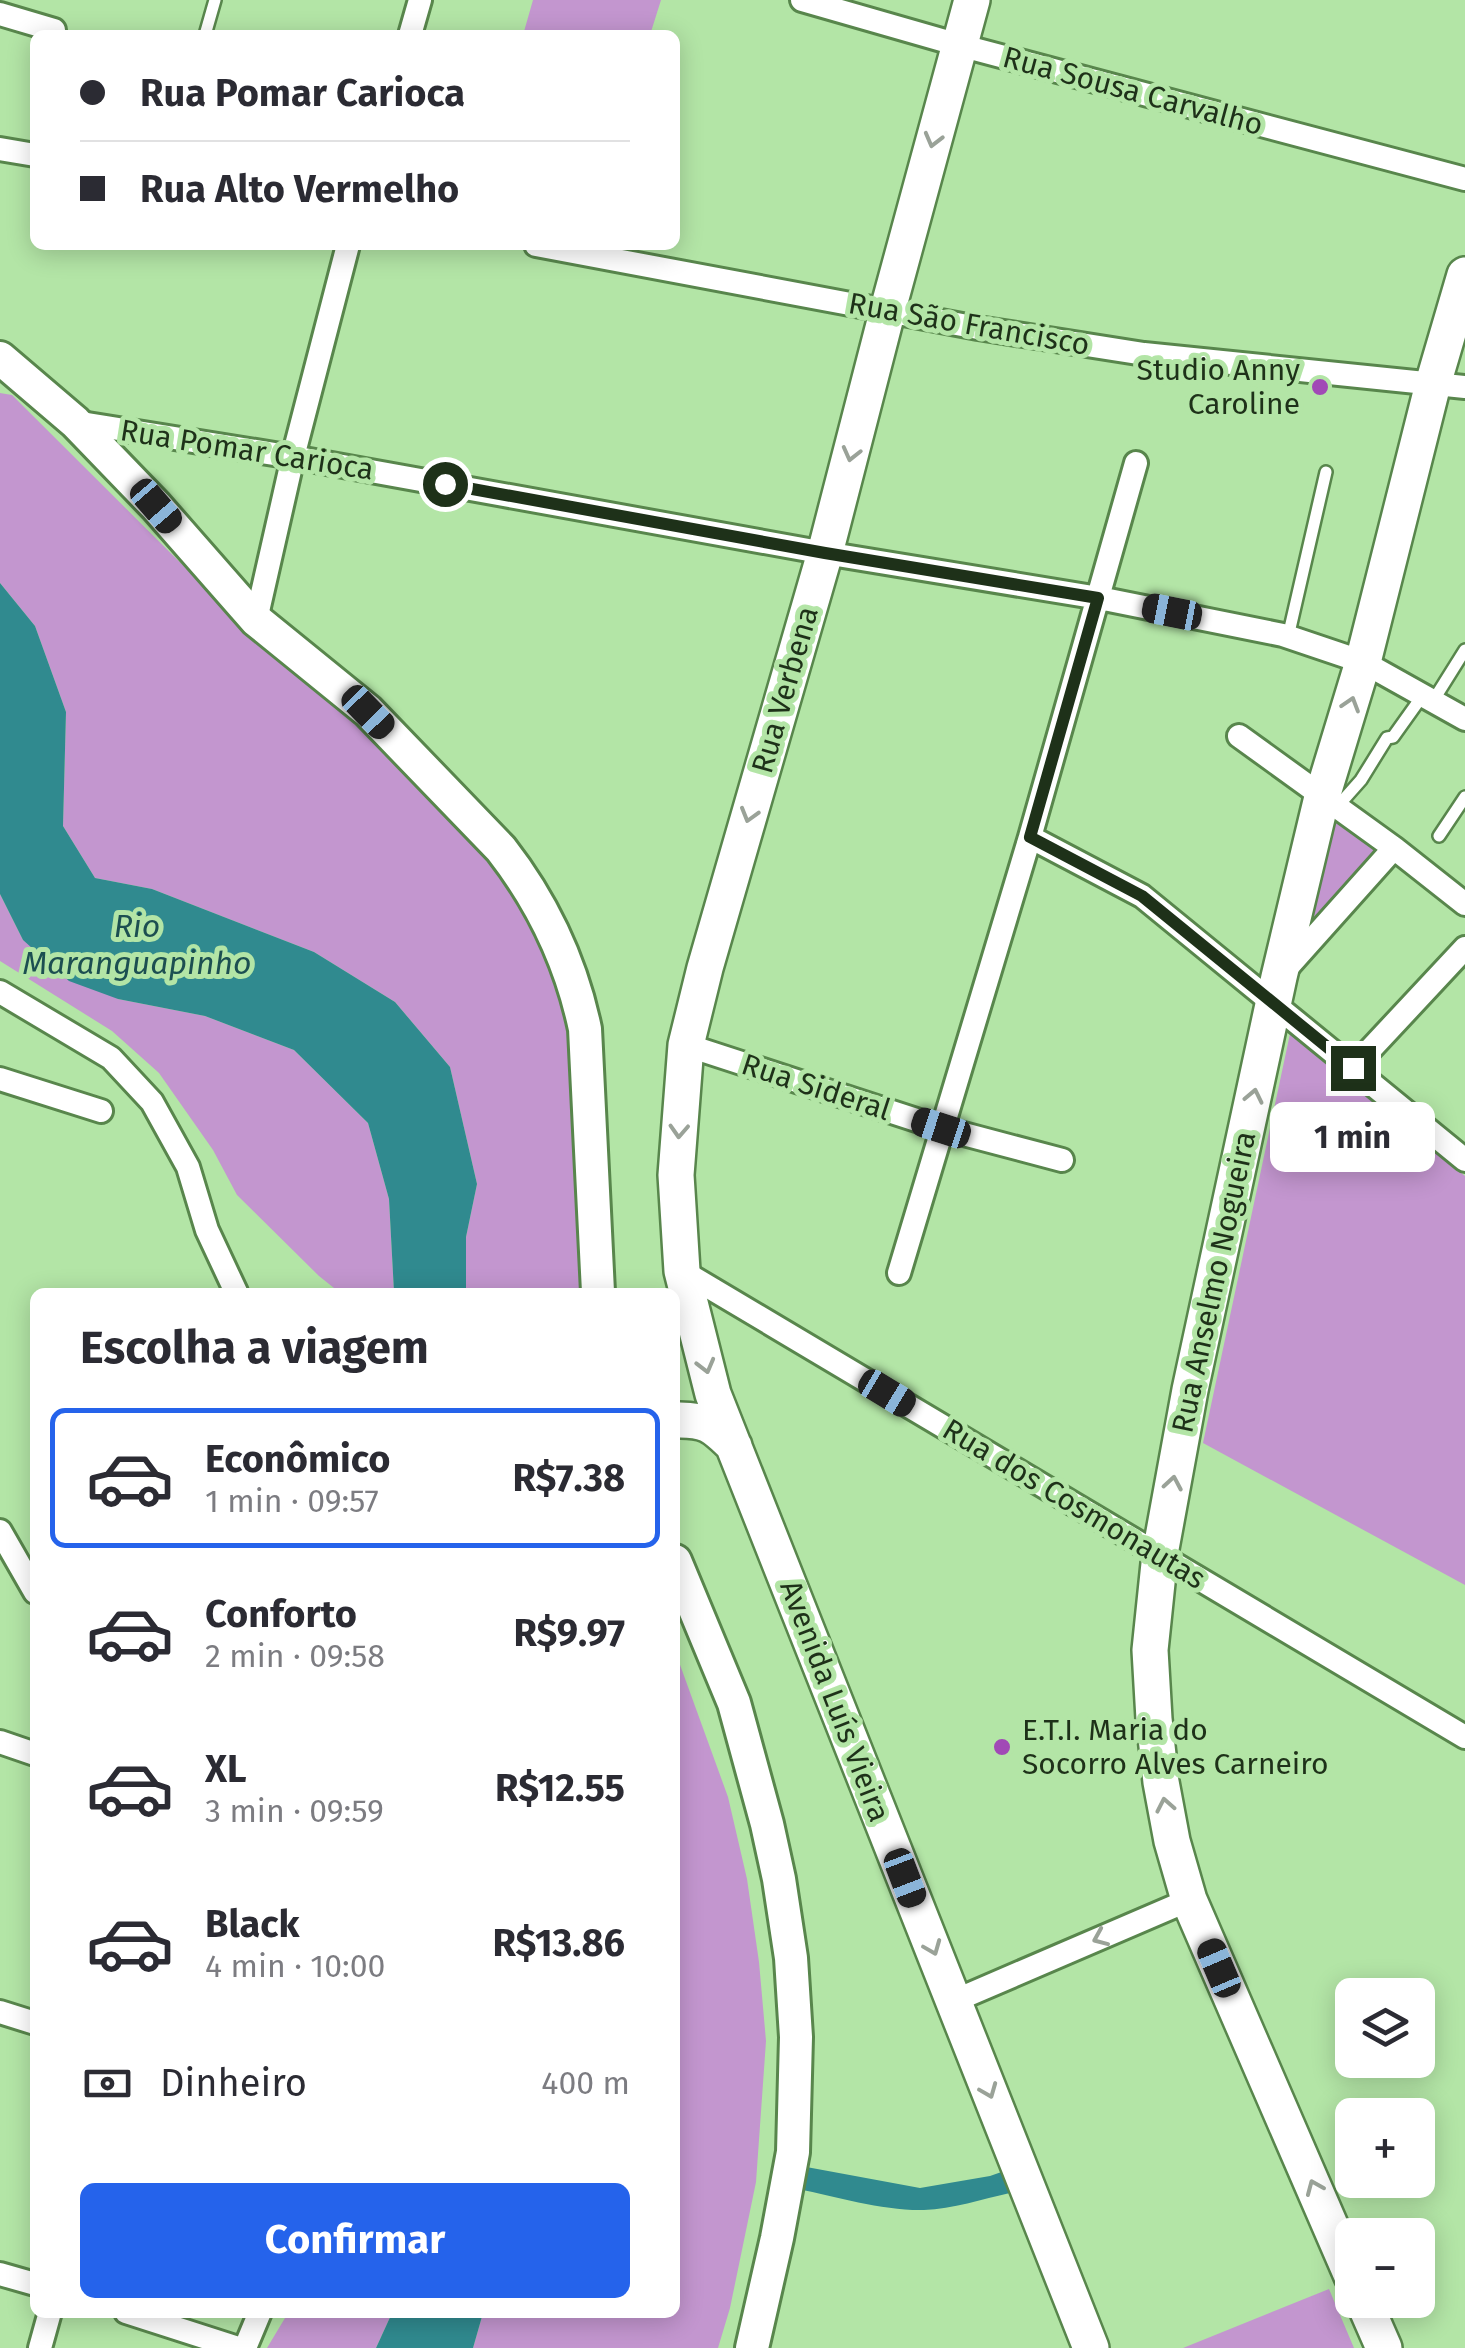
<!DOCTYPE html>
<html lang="pt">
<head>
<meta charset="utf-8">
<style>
	:root { --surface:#fff; --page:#f2f2f3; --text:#2b2b33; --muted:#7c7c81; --line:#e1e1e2; --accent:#2563eb }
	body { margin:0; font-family:"Fira Sans",sans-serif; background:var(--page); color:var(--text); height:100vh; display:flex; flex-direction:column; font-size:38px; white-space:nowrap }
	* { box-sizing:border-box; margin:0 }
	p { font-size:32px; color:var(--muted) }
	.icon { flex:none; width:55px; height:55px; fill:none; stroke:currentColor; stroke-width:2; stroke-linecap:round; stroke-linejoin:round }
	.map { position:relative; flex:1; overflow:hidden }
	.details { position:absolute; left:30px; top:1288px; width:650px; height:1030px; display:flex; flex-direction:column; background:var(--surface); border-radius:15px; box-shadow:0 5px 25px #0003 }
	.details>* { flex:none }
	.banner { position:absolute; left:30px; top:30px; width:650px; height:220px; border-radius:15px; box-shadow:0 5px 25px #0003; display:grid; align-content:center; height:220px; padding:0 50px; background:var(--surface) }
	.fabs { position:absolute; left:1335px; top:1978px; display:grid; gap:20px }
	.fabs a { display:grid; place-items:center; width:100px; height:100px; border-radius:15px; background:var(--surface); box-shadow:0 5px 25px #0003; font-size:50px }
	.end { position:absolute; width:45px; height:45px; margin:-22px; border:12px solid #1e3119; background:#fff; box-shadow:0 0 0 5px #fff }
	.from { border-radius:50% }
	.bubble { position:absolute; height:70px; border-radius:15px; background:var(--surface); box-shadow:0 5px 25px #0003; font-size:32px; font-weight:700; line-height:70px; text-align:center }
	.car { position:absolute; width:30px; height:60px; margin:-30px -15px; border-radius:12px; box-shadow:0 0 8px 2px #0007; background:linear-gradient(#222 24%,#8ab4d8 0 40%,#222 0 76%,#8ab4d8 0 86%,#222 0) }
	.banner b { display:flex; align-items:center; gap:35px; height:95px; font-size:38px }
	.banner b+b { border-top:2px solid var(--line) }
	.banner i { width:25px; height:25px; background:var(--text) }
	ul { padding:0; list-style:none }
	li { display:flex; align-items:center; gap:30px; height:140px; margin:0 20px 15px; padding:0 30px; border:5px solid transparent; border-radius:15px }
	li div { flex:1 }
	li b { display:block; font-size:38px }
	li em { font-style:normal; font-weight:700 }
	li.selected { border-color:var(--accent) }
	li>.icon { width:90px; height:90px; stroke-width:1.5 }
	h2 { padding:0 50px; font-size:45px; line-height:120px }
	.pay { display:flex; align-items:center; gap:25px; height:110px; padding:0 50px; font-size:38px }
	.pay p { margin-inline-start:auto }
	.cta { display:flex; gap:20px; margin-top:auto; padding:20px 50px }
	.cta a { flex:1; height:115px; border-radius:15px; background:var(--accent); color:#fff; font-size:40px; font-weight:700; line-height:115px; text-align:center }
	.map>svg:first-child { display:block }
	.green { fill:#c396cf }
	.water { fill:#308a8f }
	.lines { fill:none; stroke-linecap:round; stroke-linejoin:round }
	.lane-casing { stroke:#58864c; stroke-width:16 }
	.street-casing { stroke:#58864c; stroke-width:28 }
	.secondary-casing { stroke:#58864c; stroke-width:38 }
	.primary-casing { stroke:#58864c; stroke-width:40 }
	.lane { stroke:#fff; stroke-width:11 }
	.street { stroke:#fff; stroke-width:22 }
	.secondary { stroke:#fff; stroke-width:32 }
	.primary { stroke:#fff; stroke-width:35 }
	.oneway { stroke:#9aa298 }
	.route { stroke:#1e3119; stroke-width:12 }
	.poi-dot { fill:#a149b6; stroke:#b3e5a6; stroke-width:4 }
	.labels { text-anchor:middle; stroke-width:10; stroke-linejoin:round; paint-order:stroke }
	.street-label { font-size:30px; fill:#1e3119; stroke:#b3e5a6 }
	.poi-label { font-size:30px; fill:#1e3119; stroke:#b3e5a6; text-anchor:end }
	.water-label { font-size:32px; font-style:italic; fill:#1c4f51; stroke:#b3e5a6 }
</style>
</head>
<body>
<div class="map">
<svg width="1465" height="2348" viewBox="0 0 1465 2348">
	<rect width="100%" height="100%" fill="#b3e5a6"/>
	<path class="green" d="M533 0H661L650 35H523Z
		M0 393 12 395 254 636 368 726 493 855 532 917 576 1032 588 1262 581 1292H466V1237L477 1184 450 1067 395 1002 314 952 152 889 95 878 63 826 66 712 35 626 0 583Z
		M1332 813 1386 852 1302 941Z
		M0 894 23 940 118 999 205 1016 294 1050 368 1123 389 1199 394 1292H339L319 1276 237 1195 213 1150 159 1073 112 1031 0 961Z
		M1291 1029 1465 1176V1585L1203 1443Z
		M675 1651 728 1797 747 1879 759 1962 766 2041 756 2182 730 2308 718 2348H473L483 2313 675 2312Z
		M1329 2289 1354 2348H1183Z
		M288 2313V2312L392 2313 376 2348H267Z"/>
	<path class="water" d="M0 583 35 626 66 712 63 826 95 878 152 889 314 952 395 1002 450 1067 477 1184 466 1237V1292H394L389 1199 368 1123 294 1050 205 1016 118 999 69 981 23 940 0 894Z
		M801 2166 920 2188 990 2176 1010 2169 1017 2189 1010 2193C982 2199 953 2209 924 2210 884 2211 837 2197 798 2189Z
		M392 2313V2312L483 2313 473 2348H376Z"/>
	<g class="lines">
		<defs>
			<path id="lane" d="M205 35 215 0
				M1288 637 1326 472
				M1433 701 1465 650
				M1337 807 1361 780 1387 738 1393 737 1423 695
				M1439 836 1465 797"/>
			<path id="street" d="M802 0 959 45 1465 179
				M0 14 54 30
				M410 35 420 0
				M0 149 35 155
				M536 245 978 328 1144 354 1465 387
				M75 422 293 457 825 553 1099 598 1283 635 1363 662 1465 719
				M256 620 293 457 348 245
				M1239 736 1394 848 1465 904
				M1030 837 1142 896 1465 1160
				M1285 970 1394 848
				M0 992 111 1058 152 1102 188 1167 207 1230 236 1292
				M686 1045 941 1128 1062 1160
				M1353 1068 1465 948
				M0 1079 101 1111
				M682 1271 1465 1737
				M899 1273 1030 837 1136 463
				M0 1531 35 1592
				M0 1742 35 1754
				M954 2001 1189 1900
				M0 2012 35 2023
				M0 2274 35 2284
				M126 2312 238 2348
				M40 2348 50 2312
				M245 2348 260 2312"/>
			<path id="secondary" d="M0 358 75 422 156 506 256 620 368 711 501 849C543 903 571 962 585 1029L598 1292
				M675 1561 734 1703 767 1824 779 1879 791 1958 796 2037 793 2152 777 2238 752 2348"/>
			<path id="primary" d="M972 0 888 309 825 553 705 968 686 1045 676 1175 682 1271 713 1394 1091 2348
				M675 1420C706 1419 713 1425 734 1446
				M1352 2276 1189 1900 1172 1841 1161 1782 1154 1719 1150 1650 1160 1554 1190 1390 1279 977 1322 797 1363 662 1433 384 1465 275
				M1363 2300 1384 2348"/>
		</defs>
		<use href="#lane" class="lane-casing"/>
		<use href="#street" class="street-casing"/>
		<use href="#secondary" class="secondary-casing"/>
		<use href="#primary" class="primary-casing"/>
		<use href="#lane" class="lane"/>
		<use href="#street" class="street"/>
		<use href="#secondary" class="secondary"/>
		<use href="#primary" class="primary"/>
	</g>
	<defs><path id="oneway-chevron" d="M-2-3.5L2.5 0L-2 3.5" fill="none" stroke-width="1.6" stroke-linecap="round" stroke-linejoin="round" transform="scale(2.5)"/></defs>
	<g class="oneway">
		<use href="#oneway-chevron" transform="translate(933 140) rotate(105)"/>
		<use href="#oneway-chevron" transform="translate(851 454) rotate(104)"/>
		<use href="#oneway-chevron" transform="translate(1351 704) rotate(-73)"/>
		<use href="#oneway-chevron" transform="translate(749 815) rotate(106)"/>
		<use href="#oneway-chevron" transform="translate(1254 1096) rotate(-78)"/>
		<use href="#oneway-chevron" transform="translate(679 1131) rotate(93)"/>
		<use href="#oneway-chevron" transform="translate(706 1366) rotate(75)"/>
		<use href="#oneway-chevron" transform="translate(1173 1483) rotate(-80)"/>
		<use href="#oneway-chevron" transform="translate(1165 1805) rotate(-101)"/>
		<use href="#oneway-chevron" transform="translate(1100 1938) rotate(157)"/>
		<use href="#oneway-chevron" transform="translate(933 1948) rotate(68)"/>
		<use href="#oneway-chevron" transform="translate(989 2091) rotate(68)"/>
		<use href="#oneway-chevron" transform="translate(1314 2187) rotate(-113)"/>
	</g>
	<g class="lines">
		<path class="route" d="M445 484 825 553 1098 598 1030 837 1142 896 1353 1068"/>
	</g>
	<g class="poi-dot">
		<circle cx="1320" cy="387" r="10"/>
		<circle cx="1002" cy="1747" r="10"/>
	</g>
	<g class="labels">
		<g class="street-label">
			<text transform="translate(1133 91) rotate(15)" y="10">Rua Sousa Carvalho</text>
			<text transform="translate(969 324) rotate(10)" y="10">Rua São Francisco</text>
			<text transform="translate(247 450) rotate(9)" y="10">Rua Pomar Carioca</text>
			<text transform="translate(785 690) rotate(-74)" y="10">Rua Verbena</text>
			<text transform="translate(816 1087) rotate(18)" y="10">Rua Sideral</text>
			<text transform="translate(1214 1282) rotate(-78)" y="10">Rua Anselmo Nogueira</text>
			<text transform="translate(1074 1504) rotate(31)" y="10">Rua dos Cosmonautas</text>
			<text transform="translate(835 1701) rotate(69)" y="10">Avenida Luís Vieira</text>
		</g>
		<g class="poi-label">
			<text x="1300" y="380">Studio Anny<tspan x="1300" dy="34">Caroline</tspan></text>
			<text x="1022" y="1740" text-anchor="start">E.T.I. Maria do<tspan x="1022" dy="34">Socorro Alves Carneiro</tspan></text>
		</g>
		<g class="water-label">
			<text x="137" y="937">Rio<tspan x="137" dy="37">Maranguapinho</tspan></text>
		</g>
	</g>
</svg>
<div class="fabs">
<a><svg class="icon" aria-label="layers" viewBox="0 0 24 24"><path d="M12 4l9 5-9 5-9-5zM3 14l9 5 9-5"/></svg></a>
<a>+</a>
<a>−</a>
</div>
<i class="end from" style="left:445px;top:484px"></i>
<i class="end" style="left:1353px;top:1068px"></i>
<div class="bubble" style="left:1270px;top:1102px;width:165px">1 min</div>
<i class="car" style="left:156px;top:506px;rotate:139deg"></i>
<i class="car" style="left:1172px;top:612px;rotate:281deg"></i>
<i class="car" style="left:368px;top:712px;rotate:136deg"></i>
<i class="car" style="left:941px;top:1128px;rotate:288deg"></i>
<i class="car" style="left:887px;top:1393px;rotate:121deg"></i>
<i class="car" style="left:905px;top:1878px;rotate:159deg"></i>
<i class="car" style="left:1219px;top:1968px;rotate:337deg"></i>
<div class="banner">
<b><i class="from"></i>Rua Pomar Carioca</b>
<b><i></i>Rua Alto Vermelho</b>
</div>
<section class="details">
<h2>Escolha a viagem</h2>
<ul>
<li class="selected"><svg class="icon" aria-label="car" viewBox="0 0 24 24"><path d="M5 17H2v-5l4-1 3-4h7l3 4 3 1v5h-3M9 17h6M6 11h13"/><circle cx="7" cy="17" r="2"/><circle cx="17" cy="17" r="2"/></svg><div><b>Econômico</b><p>1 min · 09:57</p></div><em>R$7.38</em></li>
<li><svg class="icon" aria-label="car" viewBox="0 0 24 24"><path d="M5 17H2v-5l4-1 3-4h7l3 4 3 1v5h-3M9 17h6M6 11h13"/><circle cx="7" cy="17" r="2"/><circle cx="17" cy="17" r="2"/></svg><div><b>Conforto</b><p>2 min · 09:58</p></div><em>R$9.97</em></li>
<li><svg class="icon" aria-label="car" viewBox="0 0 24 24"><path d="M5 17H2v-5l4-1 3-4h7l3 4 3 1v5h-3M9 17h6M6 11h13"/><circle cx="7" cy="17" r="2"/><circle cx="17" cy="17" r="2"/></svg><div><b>XL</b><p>3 min · 09:59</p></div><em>R$12.55</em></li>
<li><svg class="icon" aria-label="car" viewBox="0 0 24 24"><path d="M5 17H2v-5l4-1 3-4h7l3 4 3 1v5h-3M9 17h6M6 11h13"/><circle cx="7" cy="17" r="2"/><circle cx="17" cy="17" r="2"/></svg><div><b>Black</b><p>4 min · 10:00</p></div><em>R$13.86</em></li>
</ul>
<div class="pay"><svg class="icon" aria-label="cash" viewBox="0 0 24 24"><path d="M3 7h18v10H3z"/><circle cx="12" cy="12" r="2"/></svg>Dinheiro<p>400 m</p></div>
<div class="cta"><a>Confirmar</a></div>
</section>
</div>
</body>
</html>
